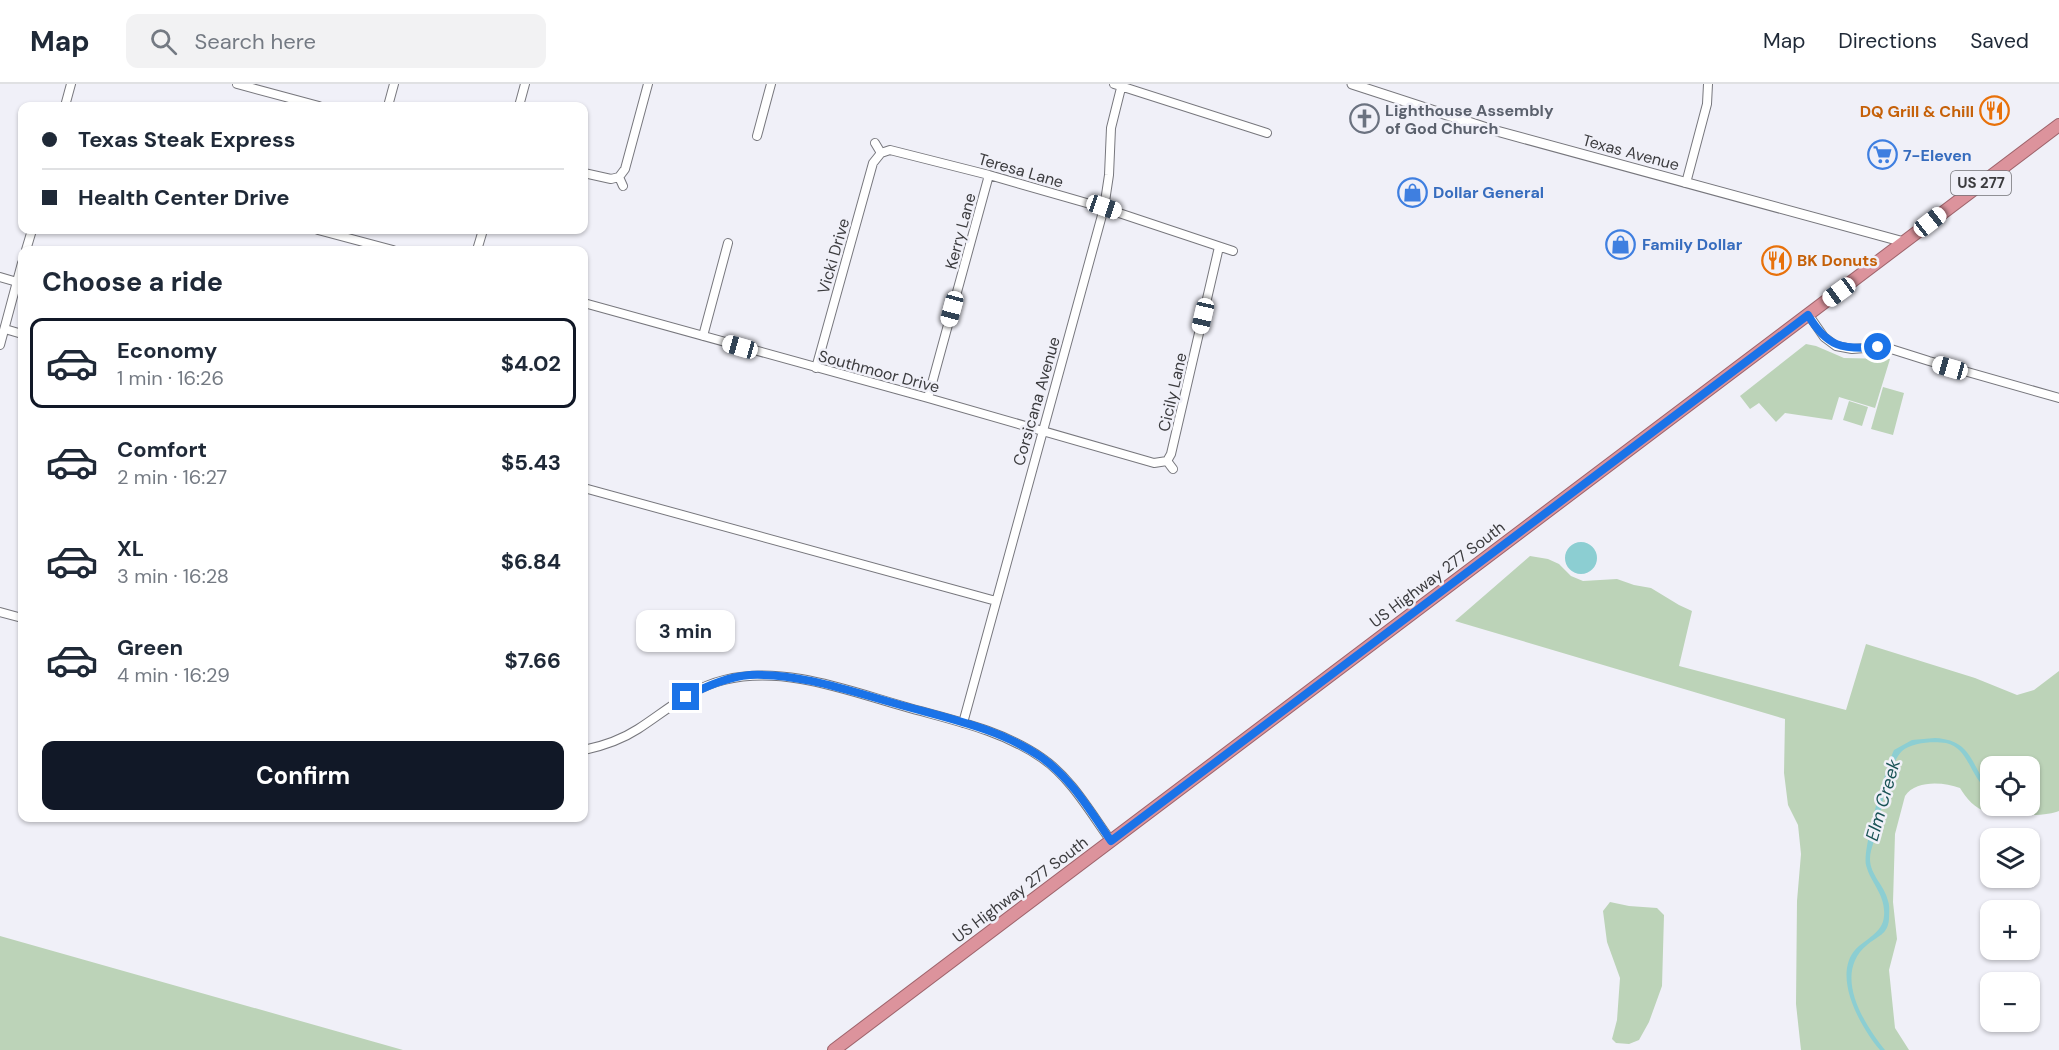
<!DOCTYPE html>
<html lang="en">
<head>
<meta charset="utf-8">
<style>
	:root { --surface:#fff; --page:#f2f2f3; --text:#1f2937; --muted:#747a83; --line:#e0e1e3; --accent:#111827 }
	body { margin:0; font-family:"DM Sans",sans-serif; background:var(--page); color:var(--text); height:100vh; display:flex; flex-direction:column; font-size:22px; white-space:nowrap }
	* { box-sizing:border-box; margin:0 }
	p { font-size:20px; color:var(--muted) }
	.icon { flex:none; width:33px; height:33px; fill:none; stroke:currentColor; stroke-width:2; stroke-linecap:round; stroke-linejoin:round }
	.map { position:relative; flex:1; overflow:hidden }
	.sheet { position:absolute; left:18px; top:162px; width:570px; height:576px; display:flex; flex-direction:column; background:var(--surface); border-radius:12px; box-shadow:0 2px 4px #0004 }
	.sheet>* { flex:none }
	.top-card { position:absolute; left:18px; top:18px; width:570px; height:132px; border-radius:12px; box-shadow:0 2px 4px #0004; display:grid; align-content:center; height:132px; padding:0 24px; background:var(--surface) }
	.fabs { position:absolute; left:1980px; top:672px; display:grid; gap:12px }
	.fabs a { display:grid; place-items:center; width:60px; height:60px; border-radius:12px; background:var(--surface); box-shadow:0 2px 4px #0004; font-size:30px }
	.end { position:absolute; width:27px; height:27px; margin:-14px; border:8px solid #1a73e8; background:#fff; box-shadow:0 0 0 3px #fff }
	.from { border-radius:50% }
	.bubble { position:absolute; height:42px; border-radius:12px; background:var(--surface); box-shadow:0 2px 4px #0004; font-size:20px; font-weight:700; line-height:42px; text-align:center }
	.car { position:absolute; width:18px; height:36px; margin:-18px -9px; border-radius:8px; box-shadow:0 0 4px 2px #0007; background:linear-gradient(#fff 24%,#345 0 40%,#fff 0 76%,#345 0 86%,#fff 0) }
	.top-card b { display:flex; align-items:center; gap:21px; height:57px; font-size:22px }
	.top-card b+b { border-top:2px solid var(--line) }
	.top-card i { width:15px; height:15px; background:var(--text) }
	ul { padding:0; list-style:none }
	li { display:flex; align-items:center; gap:18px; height:90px; margin:0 12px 9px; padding:0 12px; border:3px solid transparent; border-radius:12px }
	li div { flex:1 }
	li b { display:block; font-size:22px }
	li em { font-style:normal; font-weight:700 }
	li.active { border-color:var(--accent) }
	li>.icon { width:54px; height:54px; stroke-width:1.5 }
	h2 { padding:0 24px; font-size:27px; line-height:72px }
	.cta { display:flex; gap:12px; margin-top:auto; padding:12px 24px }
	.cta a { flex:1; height:69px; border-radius:12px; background:var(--accent); color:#fff; font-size:24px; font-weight:700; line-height:69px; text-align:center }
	header { display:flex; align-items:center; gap:36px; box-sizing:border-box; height:84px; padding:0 30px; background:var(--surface); border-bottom:2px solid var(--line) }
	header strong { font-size:28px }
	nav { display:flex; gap:33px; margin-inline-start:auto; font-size:21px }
	.search { width:420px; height:54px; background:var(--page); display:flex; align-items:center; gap:15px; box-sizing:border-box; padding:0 21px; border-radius:12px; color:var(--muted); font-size:22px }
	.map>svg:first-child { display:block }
	.green { fill:#bcd3b8; fill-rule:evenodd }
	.water { fill:#8cced2 }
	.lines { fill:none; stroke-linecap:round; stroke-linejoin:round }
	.minor-casing { stroke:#77777d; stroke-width:10 }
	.tertiary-casing { stroke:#77777d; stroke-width:11 }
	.trunk-casing { stroke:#9e636b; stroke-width:14 }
	.minor { stroke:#fff; stroke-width:8 }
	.tertiary { stroke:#fff; stroke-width:9 }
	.trunk { stroke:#dc939c; stroke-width:12 }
	.route { stroke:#1a73e8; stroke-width:8 }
	.labels { text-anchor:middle; stroke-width:5; stroke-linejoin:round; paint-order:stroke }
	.shield { fill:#f0f0f8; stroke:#717176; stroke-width:1.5 }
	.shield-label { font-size:15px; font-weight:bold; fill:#3b3b3e }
	.worship-label { font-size:16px; font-weight:bold; fill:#5b616d; stroke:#f0f0f8; text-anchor:start }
	.food-label { font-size:16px; font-weight:bold; fill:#c56008; stroke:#f0f0f8; text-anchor:end }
	.street-label { font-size:16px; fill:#3b3b3e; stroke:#f0f0f8 }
	.shop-label { font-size:16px; font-weight:bold; fill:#366cbe; stroke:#f0f0f8; text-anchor:start }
	.water-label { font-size:18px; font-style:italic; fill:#1a5356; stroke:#f0f0f8 }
</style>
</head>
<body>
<header>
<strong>Map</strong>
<div class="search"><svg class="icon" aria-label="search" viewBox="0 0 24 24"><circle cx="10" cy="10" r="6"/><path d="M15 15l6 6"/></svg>Search here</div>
<nav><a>Map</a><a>Directions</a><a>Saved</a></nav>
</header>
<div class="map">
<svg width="2059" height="966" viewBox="0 0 2059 966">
	<rect width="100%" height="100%" fill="#f0f0f8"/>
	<path class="green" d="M1806 260 1816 262 1844 274 1890 275 1875 324 1839 313 1832 336 1785 329 1776 338 1759 319 1750 325 1740 312Z
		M1883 303 1904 309 1893 351 1871 345Z
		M1849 317 1868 323 1862 342 1843 336Z
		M1530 472 1548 475 1559 480 1571 492 1583 497 1617 495 1634 501 1651 504 1679 521 1692 527 1679 582 1846 626 1866 560 1975 594 2017 611 2034 606 2059 587V727C2047 733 2001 732 1988 728 1975 725 1966 714 1960 704 1943 698 1916 696 1905 712L1895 750 1893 818 1897 855 1889 886 1895 944 1909 966H1801L1796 920 1797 817 1801 770 1798 741 1788 721 1784 689 1785 635 1455 537ZM1990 682H2030V722H1990Z
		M1610 818 1629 822 1657 824 1664 831 1662 902 1649 938 1639 956 1629 960 1616 959 1612 955 1617 936 1620 894 1607 858 1603 827Z
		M0 852 403 966H0Z"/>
	<path class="water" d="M1565 474a16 16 0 1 1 32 0a16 16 0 1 1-32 0Z
		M1935 654C1969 656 1970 675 1986 701L1990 704V707C1970 696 1970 664 1946 659 1934 657 1912 658 1902 667 1889 680 1881 722 1879 740 1877 752 1870 764 1870 775 1870 791 1885 802 1888 817 1890 822 1889 829 1889 835 1888 851 1877 852 1867 861 1832 890 1864 940 1885 966H1880C1861 944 1832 893 1855 866 1865 855 1883 849 1884 832 1886 811 1871 800 1866 781 1862 766 1886 683 1894 666L1912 656Z"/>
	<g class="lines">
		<defs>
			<path id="minor" d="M237 0 319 22
				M1114 0 1267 49
				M65 22 71 0
				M388 22 394 0
				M519 22 525 0
				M757 52 771 0
				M875 59 881 69 890 66 989 91 1104 124 1233 167
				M584 89 611 95 619 93 623 102
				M619 93 625 85 648 0
				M1686 99 1707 20 1708 0
				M318 146 393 166
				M26 166 32 146
				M477 166 483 146
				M0 193 17 198
				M584 219 928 314 1154 379 1167 377
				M1808 230 1824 253 1836 262 1852 265 1878 263 1891 265 1929 277 2059 314
				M5 245 22 250
				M703 252 728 159
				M0 261 22 179
				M816 284 873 79 881 69
				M928 314 989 91
				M1173 385 1167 377 1171 370 1219 163
				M584 404 996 517
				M0 528 22 534
				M963 639 1104 124 1109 91 1111 44 1122 0
				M584 666C603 662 621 656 638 645 666 627 691 604 724 596 784 581 849 607 906 623 952 636 1002 646 1042 674 1071 694 1090 728 1111 757"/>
			<path id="tertiary" d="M1352 0 1493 46 1904 158"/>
			<path id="trunk" d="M834 966 2059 41"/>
		</defs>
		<use href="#minor" class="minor-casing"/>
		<use href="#tertiary" class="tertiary-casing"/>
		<use href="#trunk" class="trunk-casing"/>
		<use href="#minor" class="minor"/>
		<use href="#tertiary" class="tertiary"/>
		<use href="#trunk" class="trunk"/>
	</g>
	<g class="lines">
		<path class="route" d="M686 613C706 602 727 593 750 591 799 589 850 607 897 620 946 634 999 644 1041 673 1071 694 1091 728 1111 757L1808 231C1827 263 1842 266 1878 263"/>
	</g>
	<defs>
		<symbol id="restaurant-ring" viewBox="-11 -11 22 22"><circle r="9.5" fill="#f0f0f8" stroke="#e8710a" stroke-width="1.5"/><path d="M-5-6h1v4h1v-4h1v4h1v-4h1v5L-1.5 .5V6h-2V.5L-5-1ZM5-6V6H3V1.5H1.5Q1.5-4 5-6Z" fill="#e8710a"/></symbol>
		<symbol id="church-ring" viewBox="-11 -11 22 22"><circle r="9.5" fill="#f0f0f8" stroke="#6b7280" stroke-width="1.5"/><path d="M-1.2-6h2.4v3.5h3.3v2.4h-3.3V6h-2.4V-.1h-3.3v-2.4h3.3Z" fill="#6b7280"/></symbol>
		<symbol id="supermarket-ring" viewBox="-11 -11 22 22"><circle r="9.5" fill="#f0f0f8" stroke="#3f7fe0" stroke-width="1.5"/><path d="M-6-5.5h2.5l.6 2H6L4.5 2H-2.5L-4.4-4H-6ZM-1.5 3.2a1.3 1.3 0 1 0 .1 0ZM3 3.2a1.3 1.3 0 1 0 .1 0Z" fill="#3f7fe0"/></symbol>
		<symbol id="shop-ring" viewBox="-11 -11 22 22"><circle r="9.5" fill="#f0f0f8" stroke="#3f7fe0" stroke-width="1.5"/><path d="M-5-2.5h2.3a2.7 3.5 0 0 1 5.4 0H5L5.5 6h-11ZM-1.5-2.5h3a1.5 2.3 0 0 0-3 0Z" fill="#3f7fe0"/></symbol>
	</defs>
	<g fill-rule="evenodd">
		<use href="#restaurant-ring" x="1978" y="10" width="33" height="33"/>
		<use href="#church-ring" x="1348" y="18" width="33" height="33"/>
		<use href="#supermarket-ring" x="1866" y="54" width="33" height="33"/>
		<use href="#shop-ring" x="1396" y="92" width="33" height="33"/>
		<use href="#shop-ring" x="1604" y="144" width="33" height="33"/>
		<use href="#restaurant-ring" x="1760" y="160" width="33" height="33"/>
	</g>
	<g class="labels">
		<rect class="shield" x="1951" y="87" width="60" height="24" rx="4.5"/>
		<g class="shield-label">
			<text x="1981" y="104">US 277</text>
		</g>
		<g class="worship-label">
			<text x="1385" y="32">Lighthouse Assembly<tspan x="1385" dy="18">of God Church</tspan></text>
		</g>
		<g class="food-label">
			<text x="1974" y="33">DQ Grill &amp; Chill</text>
			<text x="1797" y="182" text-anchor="start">BK Donuts</text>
		</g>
		<g class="street-label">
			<text transform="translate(1631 68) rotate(15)" y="6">Texas Avenue</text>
			<text transform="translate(1021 86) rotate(16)" y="6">Teresa Lane</text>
			<text transform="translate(960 147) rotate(-75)" y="6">Kerry Lane</text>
			<text transform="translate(833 172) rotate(-74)" y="6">Vicki Drive</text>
			<text transform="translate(879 287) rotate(15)" y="6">Southmoor Drive</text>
			<text transform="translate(1172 308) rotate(-77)" y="6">Cicily Lane</text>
			<text transform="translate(1036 317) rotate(-74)" y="6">Corsicana Avenue</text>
			<text transform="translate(1437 490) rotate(-37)" y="6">US Highway 277 South</text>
			<text transform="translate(1020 805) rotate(-37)" y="6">US Highway 277 South</text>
		</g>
		<g class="shop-label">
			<text x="1903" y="77">7-Eleven</text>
			<text x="1433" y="114">Dollar General</text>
			<text x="1642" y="166">Family Dollar</text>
		</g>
		<g class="water-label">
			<text transform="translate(1883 716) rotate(-74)" y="6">Elm Creek</text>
		</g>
	</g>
</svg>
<div class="fabs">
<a><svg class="icon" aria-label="locate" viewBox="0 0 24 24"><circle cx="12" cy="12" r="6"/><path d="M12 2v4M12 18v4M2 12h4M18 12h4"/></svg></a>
<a><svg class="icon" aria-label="layers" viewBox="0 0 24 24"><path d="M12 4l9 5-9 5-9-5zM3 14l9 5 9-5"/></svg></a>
<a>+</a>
<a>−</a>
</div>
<i class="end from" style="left:1878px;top:263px"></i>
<i class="end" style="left:686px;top:613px"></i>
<div class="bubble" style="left:636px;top:526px;width:99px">3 min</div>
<i class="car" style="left:1104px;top:123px;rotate:109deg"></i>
<i class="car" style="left:1930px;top:138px;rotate:52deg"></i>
<i class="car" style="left:1839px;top:208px;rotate:234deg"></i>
<i class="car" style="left:952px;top:225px;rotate:195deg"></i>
<i class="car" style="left:1203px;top:232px;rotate:193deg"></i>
<i class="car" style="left:740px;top:263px;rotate:286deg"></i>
<i class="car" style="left:1950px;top:284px;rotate:286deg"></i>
<div class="top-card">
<b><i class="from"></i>Texas Steak Express</b>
<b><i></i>Health Center Drive</b>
</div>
<section class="sheet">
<h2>Choose a ride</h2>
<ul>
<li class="active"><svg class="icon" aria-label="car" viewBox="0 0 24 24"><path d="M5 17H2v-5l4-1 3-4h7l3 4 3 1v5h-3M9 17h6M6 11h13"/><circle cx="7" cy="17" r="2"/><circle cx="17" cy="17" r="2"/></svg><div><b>Economy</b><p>1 min · 16:26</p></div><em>$4.02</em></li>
<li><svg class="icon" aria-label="car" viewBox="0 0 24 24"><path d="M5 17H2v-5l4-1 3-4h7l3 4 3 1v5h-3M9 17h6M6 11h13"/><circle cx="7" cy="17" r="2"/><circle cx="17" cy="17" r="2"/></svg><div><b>Comfort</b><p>2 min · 16:27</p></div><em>$5.43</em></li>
<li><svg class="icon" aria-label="car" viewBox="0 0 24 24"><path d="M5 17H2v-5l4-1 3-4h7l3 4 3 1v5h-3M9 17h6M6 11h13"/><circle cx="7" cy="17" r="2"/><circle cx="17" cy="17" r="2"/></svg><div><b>XL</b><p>3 min · 16:28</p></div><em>$6.84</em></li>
<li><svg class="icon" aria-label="car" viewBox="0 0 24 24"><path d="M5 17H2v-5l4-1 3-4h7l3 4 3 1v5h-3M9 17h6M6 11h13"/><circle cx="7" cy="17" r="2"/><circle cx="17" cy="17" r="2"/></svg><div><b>Green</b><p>4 min · 16:29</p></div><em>$7.66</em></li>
</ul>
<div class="cta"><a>Confirm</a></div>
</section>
</div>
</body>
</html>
